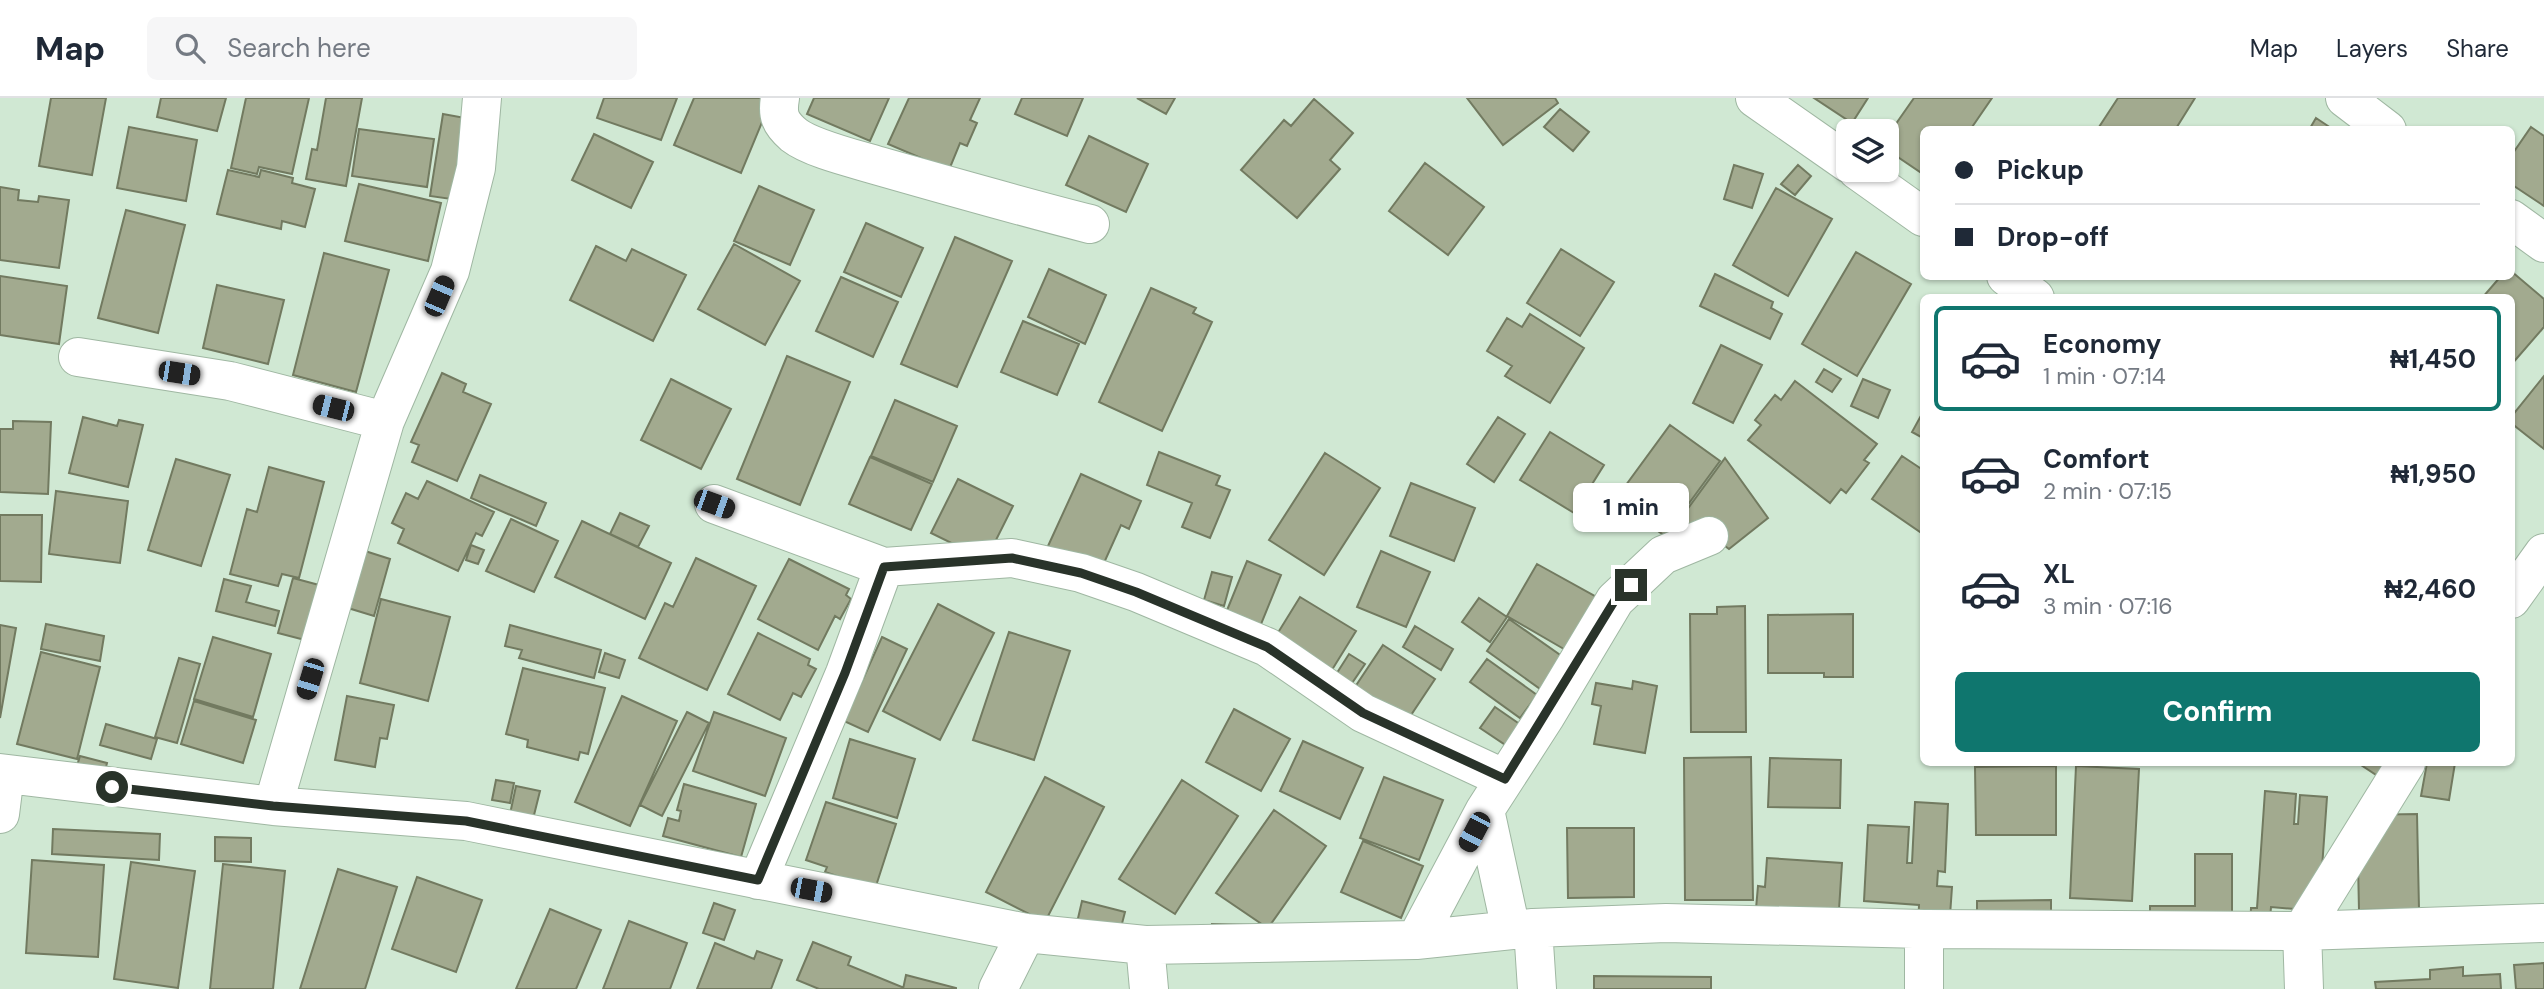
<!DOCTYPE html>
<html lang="en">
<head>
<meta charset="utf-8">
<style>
	:root { --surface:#fff; --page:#f6f6f7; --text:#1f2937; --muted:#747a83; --line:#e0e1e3; --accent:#0f766e }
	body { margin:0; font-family:"DM Sans",sans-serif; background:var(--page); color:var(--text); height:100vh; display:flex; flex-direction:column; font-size:26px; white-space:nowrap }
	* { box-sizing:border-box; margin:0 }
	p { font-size:23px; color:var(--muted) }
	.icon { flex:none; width:38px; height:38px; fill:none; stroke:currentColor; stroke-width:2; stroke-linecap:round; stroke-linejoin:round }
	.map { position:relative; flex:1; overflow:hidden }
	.sheet { position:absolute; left:1920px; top:196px; width:595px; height:472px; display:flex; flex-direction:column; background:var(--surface); border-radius:10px; box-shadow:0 2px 5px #0004 }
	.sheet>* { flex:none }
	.top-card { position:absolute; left:1920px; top:28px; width:595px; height:154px; border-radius:10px; box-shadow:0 2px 5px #0004; display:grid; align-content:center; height:154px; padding:0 35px; background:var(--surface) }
	.controls { position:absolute; left:1836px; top:21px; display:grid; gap:14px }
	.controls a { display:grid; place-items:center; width:63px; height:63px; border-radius:10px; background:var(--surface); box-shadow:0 2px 5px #0004; font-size:35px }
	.end { position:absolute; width:32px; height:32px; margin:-16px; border:9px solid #29332a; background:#fff; box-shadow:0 0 0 4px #fff }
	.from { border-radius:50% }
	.bubble { position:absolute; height:49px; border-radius:10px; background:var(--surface); box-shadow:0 2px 5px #0004; font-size:23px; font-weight:700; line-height:49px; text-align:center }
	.car { position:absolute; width:21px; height:42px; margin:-21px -10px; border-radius:9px; box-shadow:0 0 5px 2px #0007; background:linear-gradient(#222 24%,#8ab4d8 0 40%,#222 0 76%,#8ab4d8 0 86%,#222 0) }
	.top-card b { display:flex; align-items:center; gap:24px; height:66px; font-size:26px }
	.top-card b+b { border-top:2px solid var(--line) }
	.top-card i { width:18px; height:18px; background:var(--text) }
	ul { padding:12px 0 0; list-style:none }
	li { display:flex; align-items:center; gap:21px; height:105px; margin:0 14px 10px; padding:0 21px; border:4px solid transparent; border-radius:10px }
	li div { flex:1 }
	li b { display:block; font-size:26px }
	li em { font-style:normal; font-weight:700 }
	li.current { border-color:var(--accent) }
	li>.icon { width:63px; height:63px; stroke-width:1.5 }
	.button { display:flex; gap:14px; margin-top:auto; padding:14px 35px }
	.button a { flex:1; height:80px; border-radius:10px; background:var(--accent); color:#fff; font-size:28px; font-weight:700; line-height:80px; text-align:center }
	header { display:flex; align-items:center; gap:42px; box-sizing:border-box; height:98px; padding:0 35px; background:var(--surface); border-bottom:2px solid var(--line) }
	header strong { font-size:33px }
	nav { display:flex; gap:38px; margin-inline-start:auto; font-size:24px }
	.search { width:490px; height:63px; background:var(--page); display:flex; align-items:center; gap:18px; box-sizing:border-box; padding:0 24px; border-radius:10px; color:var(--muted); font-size:26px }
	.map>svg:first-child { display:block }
	.building { fill:#a2aa8f; stroke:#727a60; stroke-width:2 }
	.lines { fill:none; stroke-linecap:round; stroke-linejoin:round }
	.minor-casing { stroke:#9fb7a2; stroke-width:40 }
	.minor { stroke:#fff; stroke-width:38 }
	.route { stroke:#29332a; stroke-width:9 }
</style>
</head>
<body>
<header>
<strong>Map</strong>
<div class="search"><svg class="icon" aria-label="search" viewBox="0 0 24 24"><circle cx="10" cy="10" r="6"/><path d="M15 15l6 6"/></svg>Search here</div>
<nav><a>Map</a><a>Layers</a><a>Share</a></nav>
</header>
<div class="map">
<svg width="2544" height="891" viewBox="0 0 2544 891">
	<rect width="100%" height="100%" fill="#d0e8d3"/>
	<path class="building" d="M51 0H106L92 77 39 68Z
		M161 0H226L217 33 157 19Z
		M246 0H309L292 76 259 69 257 76 231 70Z
		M326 0H362L346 88 306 81 312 51 317 52Z
		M604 0H677L661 42 597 20Z
		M694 0H772L741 75 674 47Z
		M814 0H889L870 43 807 16Z
		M909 0H980L970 22 977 25 967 48 960 45 949 72 888 46Z
		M1022 0H1083L1067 38 1015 16Z
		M1137 0H1175L1166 16Z
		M1467 0H1555L1558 5 1503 47Z
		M1814 0H1868L1852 25Z
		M1914 0H1992L1970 32H1923V76L1886 51V40Z
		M2118 0H2195L2175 32H2103L2099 29Z
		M1314 1 1353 35 1330 62 1340 71 1297 120 1241 72 1284 22 1291 28Z
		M1560 11 1589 34 1573 53 1544 29Z
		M443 16 476 22 451 101 430 98Z
		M2316 20 2331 30 2330 32H2309Z
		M129 29 197 42 186 103 117 90Z
		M2531 29 2544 38V108L2511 86V58Z
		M359 31 434 41 427 89 352 78Z
		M594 36 653 64 631 110 572 82Z
		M1089 38 1148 66 1126 114 1066 87Z
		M1425 65 1484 109 1448 157 1389 113Z
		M1734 67 1763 76 1752 110 1724 101Z
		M1798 67 1811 78 1795 97 1781 86Z
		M228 72 259 79 261 72 293 80 292 85 315 91 305 129 282 123 281 131 217 116Z
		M359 86 441 105 428 163 345 143Z
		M759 88 814 112 790 167 734 143Z
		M0 89 19 92 18 102 38 104 39 98 69 102 59 170 0 162Z
		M1776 90 1832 121 1788 198 1733 167Z
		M126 112 185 127 158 235 98 220Z
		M866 125 923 150 901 199 844 174Z
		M955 139 1012 163 957 289 901 266Z
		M734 146 800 183 765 247 698 211Z
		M596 148 626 163 632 151 686 177 653 243 570 202Z
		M1561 151 1614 184 1580 238 1527 205Z
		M1856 154 1911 186 1857 278 1802 246Z
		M324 155 389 172 356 294 293 277Z
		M1049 171 1106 197 1085 246 1028 219Z
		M2511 173 2544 201V229L2511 267V200H2482L2501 178H2511Z
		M1715 176 1773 204 1771 210 1782 216 1770 241 1700 208Z
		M0 178 67 188 59 246 0 237Z
		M841 179 898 204 873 259 816 233Z
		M217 187 284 202 268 266 203 250Z
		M1151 190 1196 210 1193 215 1212 224 1162 333 1099 304Z
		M1530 216 1584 250 1550 305 1505 278 1512 268 1487 253 1507 220 1522 229Z
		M1023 223 1079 246 1057 297 1001 274Z
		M1721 247 1762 267 1733 325 1693 305Z
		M787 258 850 284 800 407 737 381Z
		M1824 271 1841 281 1832 294 1816 284Z
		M442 275 466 286 463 294 491 306 457 383 412 364 419 347 411 344Z
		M2544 278V351L2511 325V319Z
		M671 281 731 311 701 371 641 342Z
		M1863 281 1890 292 1878 320 1851 308Z
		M1795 283 1877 346 1864 362 1869 365 1846 395 1841 391 1830 405 1748 342 1761 327 1755 322 1775 297 1781 302Z
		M895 302 957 328 933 384 871 358Z
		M1923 314V340L1912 334Z
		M83 319 117 328 119 322 143 327 128 389 69 375Z
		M1498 319 1525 336 1494 384 1467 366Z
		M13 323 51 324 48 396 0 394V331H13Z
		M1670 327 1720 363 1665 438 1615 402Z
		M1550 334 1604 367 1574 415 1520 382Z
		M1159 354 1220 378 1216 387 1230 392 1210 440 1182 429 1192 405 1147 387Z
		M1325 355 1380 390 1324 477 1269 442Z
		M1902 358 1923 372V436L1872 401Z
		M870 359 932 386 911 432 849 406Z
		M1725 360 1768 420 1729 451 1713 439 1707 447 1678 424Z
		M176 361 230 377 201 468 148 452Z
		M269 369 324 384 299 480 282 476 278 488 230 476 247 411 257 414Z
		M1081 376 1141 403 1129 431 1121 427 1099 476 1043 459Z
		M480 377 546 405 536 428 471 400Z
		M958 381 1013 408 986 462 931 435Z
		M427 383 494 414 482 438 476 435 458 473 398 445 404 431 392 425 406 395 418 401Z
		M1411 385 1475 410 1454 463 1390 438Z
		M56 393 128 403 120 465 49 456Z
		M620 415 649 428 638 449 610 436Z
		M0 417H42L41 484 0 483Z
		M511 421 558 443 534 494 486 473Z
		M582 423 671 465 645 521 555 479Z
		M471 447 484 452 478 466 466 462Z
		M365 453 390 461 374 518 348 510Z
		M1381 453 1430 474 1406 529 1357 509Z
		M696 460 756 488 707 592 639 560 665 505 673 509Z
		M789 461 849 491 846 497 851 501 840 521 835 518 818 552 758 521Z
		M1247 463 1281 477 1255 541 1221 527Z
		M1537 466 1600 501 1569 554 1507 518Z
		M1212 474 1232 479 1224 508 1204 502Z
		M293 480 319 487 305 542 278 535Z
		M224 481 251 488 246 504 279 513 275 528 216 513Z
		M1300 499 1356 533 1322 588 1266 554Z
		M1479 500 1507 519 1490 544 1462 524Z
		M381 501 450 519 428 603 360 585Z
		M938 506 994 535 940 642 883 613Z
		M1745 508 1746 634H1691L1690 516H1717V509Z
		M1853 516V579H1824V575H1768V517Z
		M1509 521 1573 566 1550 598 1487 553Z
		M46 526 104 538 100 563 41 551Z
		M0 527 16 530 0 620Z
		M510 527 601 552 594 580 519 560 522 552 505 548Z
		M1415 528 1453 551 1441 572 1403 549Z
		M1009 534 1070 553 1034 662 973 642Z
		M758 535 810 561 808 567 816 571 801 599 793 595 780 622 728 596Z
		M213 539 271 556 253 619 194 601Z
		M882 539 907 551 868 634 844 623Z
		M1383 547 1435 581 1403 629 1351 595Z
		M41 554 100 569 77 661 17 646Z
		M605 555 625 562 619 580 599 574Z
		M1349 556 1365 566 1350 588 1335 578Z
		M179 560 200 566 177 645 155 639Z
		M1487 561 1537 597 1520 620 1470 584Z
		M523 570 605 590 588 656 580 654 578 662 527 649 528 642 506 636Z
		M1633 583 1657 588 1645 655 1594 646 1601 608 1592 606 1596 585 1632 591Z
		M347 598 394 607 387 641 380 640 375 669 335 662Z
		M622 598 677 623 630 728 575 704Z
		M194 603 256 622 243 665 181 646Z
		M1495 609 1521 627 1507 648 1480 630Z
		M1234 611 1290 641 1261 693 1206 664Z
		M687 614 709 625 662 718 640 707Z
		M714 614 786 640 765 698 693 673Z
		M106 626 157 641 151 661 100 647Z
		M850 641 915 661 897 720 833 700Z
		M1303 643 1363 670 1340 721 1280 693Z
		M80 658 107 665 101 688 73 681Z
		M1751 659 1753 802H1685L1684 660Z
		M1770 660 1841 662 1840 710 1768 709Z
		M2358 665H2412L2396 690Z
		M2427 665H2455L2449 702 2421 698Z
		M2056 668V737H1976L1975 669Z
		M2076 668 2139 671 2132 803 2070 800Z
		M1045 679 1104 709 1045 824 986 794Z
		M1384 679 1443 702 1419 762 1360 740Z
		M496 682 514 685 510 705 492 702Z
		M1182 682 1238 718 1175 816 1119 781Z
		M684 686 756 706 741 759 663 738 668 720 679 723 681 713 677 712Z
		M516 688 540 693 533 721 510 716Z
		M2265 693 2296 696 2294 726H2298L2300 697 2327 699 2319 813 2271 809 2269 833 2250 832 2251 810H2257Z
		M826 704 896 726 875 791 825 774 827 769 806 762Z
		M1915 704 1948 706 1945 774 1938 773 1937 788 1952 789 1949 832 1918 830 1919 807 1864 803 1868 727 1909 729 1907 765H1912Z
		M1274 712 1326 748 1268 830 1212 844V826L1263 827 1216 795Z
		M2417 716 2419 811 2359 812 2357 717Z
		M1567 730H1634V799L1568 800Z
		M53 731 160 736 159 762 52 756Z
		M215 739 251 740V764L215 763Z
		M1363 743 1423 768 1401 820 1341 794Z
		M2195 756H2232V835H2150V808H2195Z
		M1767 760 1842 765 1838 827 1755 822 1758 788 1765 789Z
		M32 762 104 767 98 859 26 855Z
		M131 764 195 773 178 890 114 881Z
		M223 766 285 773 273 891H210Z
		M338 771 397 789 365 891H300Z
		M417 779 482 802 456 874 392 851Z
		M2051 802V831H1977V803Z
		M1082 803 1125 814 1118 841 1076 829Z
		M714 805 735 812 724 842 703 835Z
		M550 811 601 832 576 891H516Z
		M629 823 687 845 670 891H603Z
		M813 844 851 859 848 867 902 889 901 891H819L797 882Z
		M715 845 754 861 757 853 782 862 771 891H697Z
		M2544 865V891H2516L2514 867Z
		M2463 869V878L2500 876 2501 891H2376L2375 884 2430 881V872Z
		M906 877 956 890V891H903Z
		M1594 878 1711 879V891H1594Z"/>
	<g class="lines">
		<defs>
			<path id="minor" d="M780 0C777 17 780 25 794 37 812 51 856 61 879 68 949 88 1019 108 1090 126
				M1755 0 1848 65
				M2345 0 2387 32
				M1857 72 1923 119
				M2511 121 2544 145
				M2006 178 2035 200
				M78 259 230 283 385 323
				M714 406 884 469 1012 460 1081 475 1136 494 1267 549 1363 615 1505 681
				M2511 501 2544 455
				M0 675 273 708 466 723 1026 835 1145 847 1416 842 1533 830 1666 825 1924 831 2302 833 2544 825
				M273 708 385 323 450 173 476 70 482 0
				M1485 712 1511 832
				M0 716 5 676
				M758 782 845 575 884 469
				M1533 830 1537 891
				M1924 831V891
				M1416 842 1485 712 1545 619 1615 502 1663 457 1709 438
				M1145 847 1149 891
				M998 891 1026 835
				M2304 891 2302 833 2406 665"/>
		</defs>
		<use href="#minor" class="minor-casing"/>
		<use href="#minor" class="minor"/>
	</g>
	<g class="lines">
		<path class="route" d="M112 689 273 708 466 723 758 782 845 575 884 469 1012 460 1081 475 1136 494 1267 549 1363 615 1505 681 1615 502 1631 487"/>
	</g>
</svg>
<div class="controls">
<a><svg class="icon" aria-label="layers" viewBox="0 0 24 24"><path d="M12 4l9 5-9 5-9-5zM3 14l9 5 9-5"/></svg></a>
</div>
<i class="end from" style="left:112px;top:689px"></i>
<i class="end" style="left:1631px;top:487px"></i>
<div class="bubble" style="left:1573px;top:385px;width:116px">1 min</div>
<i class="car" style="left:439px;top:198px;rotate:23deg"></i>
<i class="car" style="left:179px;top:275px;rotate:99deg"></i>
<i class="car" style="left:333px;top:310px;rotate:284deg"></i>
<i class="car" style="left:714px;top:406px;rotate:110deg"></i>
<i class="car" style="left:310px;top:581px;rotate:197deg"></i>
<i class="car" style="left:1474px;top:734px;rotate:208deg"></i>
<i class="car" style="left:811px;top:792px;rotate:101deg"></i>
<div class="top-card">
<b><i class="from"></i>Pickup</b>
<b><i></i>Drop-off</b>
</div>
<section class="sheet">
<ul>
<li class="current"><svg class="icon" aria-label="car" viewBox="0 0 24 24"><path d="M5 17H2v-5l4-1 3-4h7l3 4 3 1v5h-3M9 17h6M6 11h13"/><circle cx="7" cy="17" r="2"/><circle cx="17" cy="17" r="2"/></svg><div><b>Economy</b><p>1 min · 07:14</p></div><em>₦1,450</em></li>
<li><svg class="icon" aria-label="car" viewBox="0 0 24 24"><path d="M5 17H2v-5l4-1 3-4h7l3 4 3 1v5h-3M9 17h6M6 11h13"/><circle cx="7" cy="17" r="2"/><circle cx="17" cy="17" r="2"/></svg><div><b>Comfort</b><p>2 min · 07:15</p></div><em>₦1,950</em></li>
<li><svg class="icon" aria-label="car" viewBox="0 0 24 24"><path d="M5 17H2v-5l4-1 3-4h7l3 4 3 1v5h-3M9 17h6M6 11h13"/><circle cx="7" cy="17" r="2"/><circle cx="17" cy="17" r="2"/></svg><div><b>XL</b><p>3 min · 07:16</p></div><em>₦2,460</em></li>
</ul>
<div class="button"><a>Confirm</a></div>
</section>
</div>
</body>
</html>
